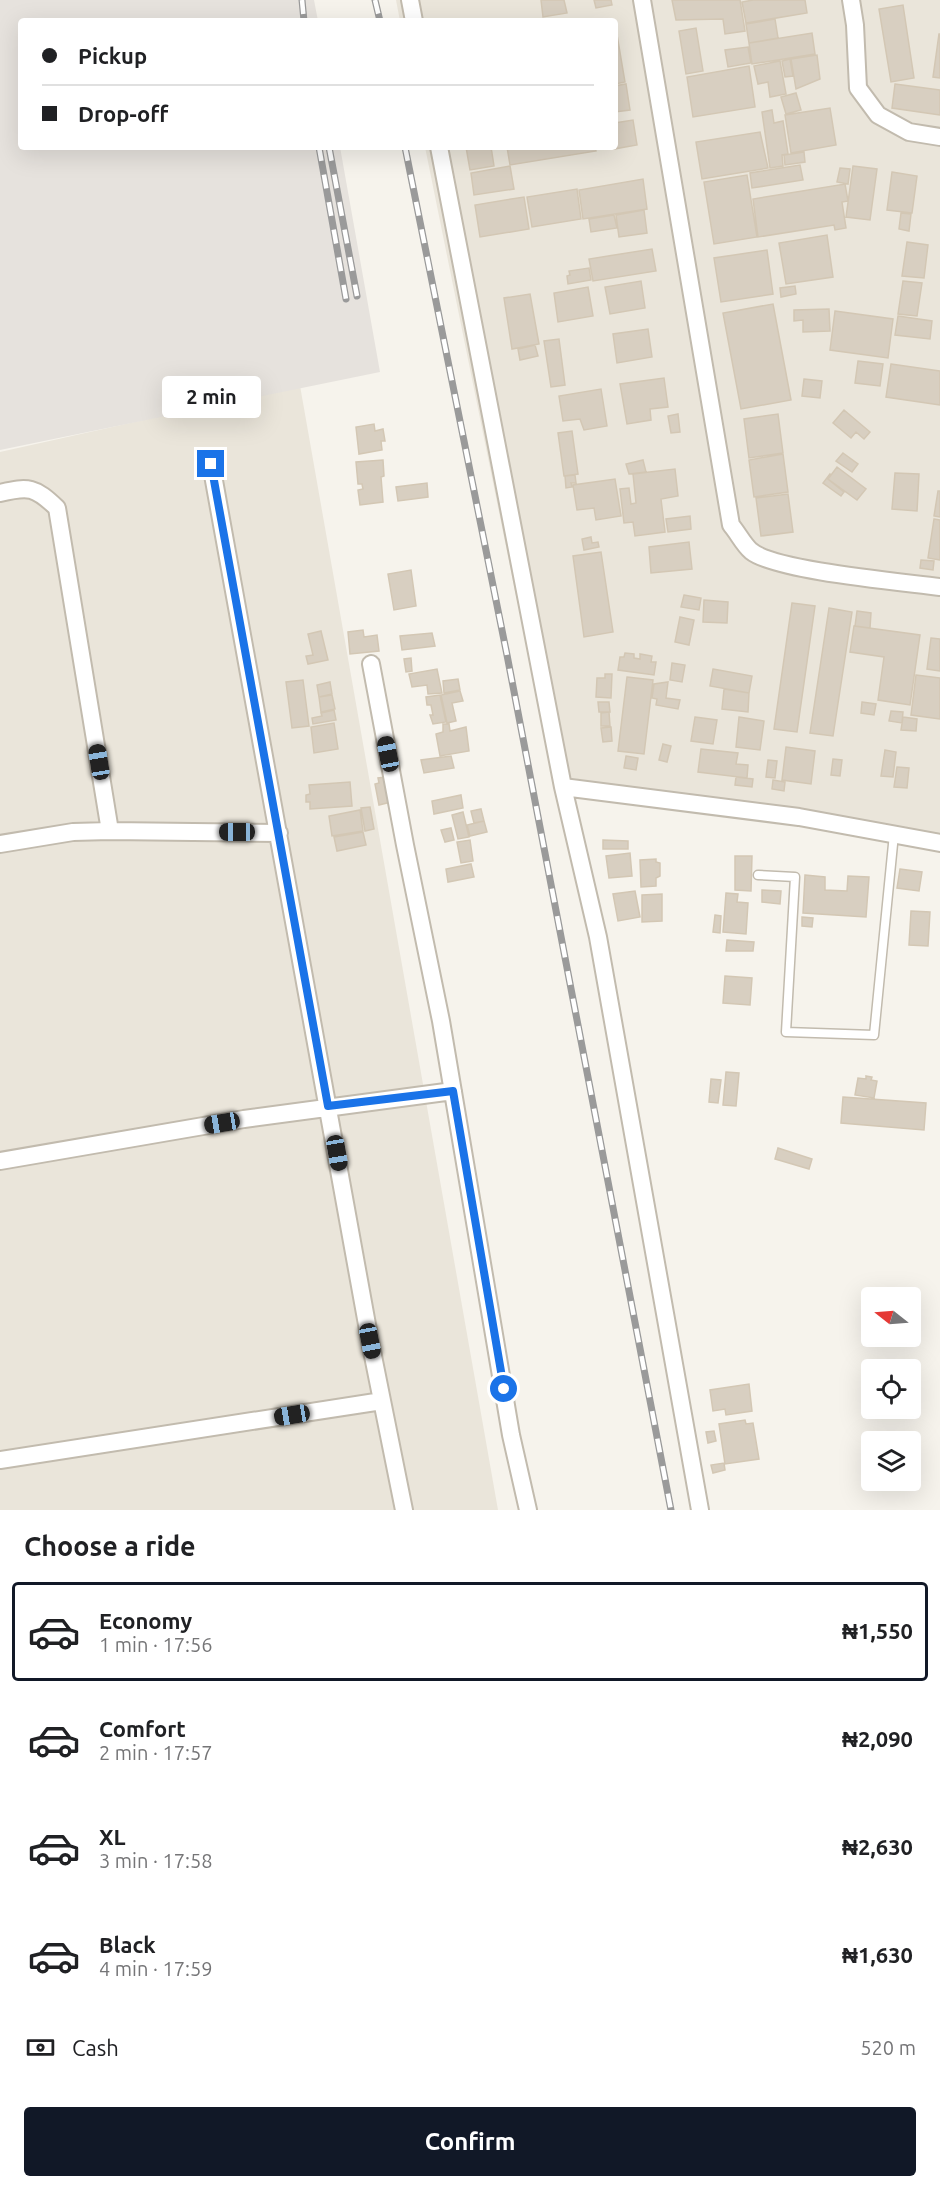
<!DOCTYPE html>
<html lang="en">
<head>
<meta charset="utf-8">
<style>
	:root { --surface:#fff; --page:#f6f6f6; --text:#202124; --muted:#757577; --line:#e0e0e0; --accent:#111827 }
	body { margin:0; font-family:Ubuntu,sans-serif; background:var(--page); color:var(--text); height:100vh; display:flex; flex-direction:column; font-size:22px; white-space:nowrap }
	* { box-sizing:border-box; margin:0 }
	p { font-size:20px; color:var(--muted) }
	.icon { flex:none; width:33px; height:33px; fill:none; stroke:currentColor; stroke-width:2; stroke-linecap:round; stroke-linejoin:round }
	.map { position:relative; height:1510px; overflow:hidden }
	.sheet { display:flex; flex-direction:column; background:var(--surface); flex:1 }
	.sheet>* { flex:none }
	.banner { position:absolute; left:18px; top:18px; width:600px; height:132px; border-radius:6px; box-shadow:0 6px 24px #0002; display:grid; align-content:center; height:132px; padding:0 24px; background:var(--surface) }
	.needle { width:39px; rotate:287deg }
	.fabs { position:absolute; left:861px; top:1287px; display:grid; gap:12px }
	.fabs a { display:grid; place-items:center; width:60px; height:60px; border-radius:6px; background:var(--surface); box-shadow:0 6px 24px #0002; font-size:30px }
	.end { position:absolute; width:27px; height:27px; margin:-14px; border:8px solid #1a73e8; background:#fff; box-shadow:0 0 0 3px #fff }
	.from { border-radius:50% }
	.bubble { position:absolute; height:42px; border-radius:6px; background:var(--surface); box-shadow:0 6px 24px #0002; font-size:20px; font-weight:600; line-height:42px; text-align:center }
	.car { position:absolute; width:18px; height:36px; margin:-18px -9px; border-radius:8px; box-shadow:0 0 4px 2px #0007; background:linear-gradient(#222 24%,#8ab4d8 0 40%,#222 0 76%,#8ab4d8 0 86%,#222 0) }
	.banner b { display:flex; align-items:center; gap:21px; height:57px; font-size:22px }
	.banner b+b { border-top:2px solid var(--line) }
	.banner i { width:15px; height:15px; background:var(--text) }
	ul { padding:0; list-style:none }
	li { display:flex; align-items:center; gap:18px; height:99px; margin:0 12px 9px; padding:0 12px; border:3px solid transparent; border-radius:6px }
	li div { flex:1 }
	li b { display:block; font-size:22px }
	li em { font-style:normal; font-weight:600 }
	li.on { border-color:var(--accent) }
	li>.icon { width:54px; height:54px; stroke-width:1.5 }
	h2 { padding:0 24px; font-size:27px; line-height:72px }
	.pay { display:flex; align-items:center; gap:15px; height:66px; padding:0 24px; font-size:22px }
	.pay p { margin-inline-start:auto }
	.primary-button { display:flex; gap:12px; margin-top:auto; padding:12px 24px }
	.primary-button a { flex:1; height:69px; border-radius:6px; background:var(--accent); color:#fff; font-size:24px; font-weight:600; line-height:69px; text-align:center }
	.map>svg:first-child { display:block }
	.residential { fill:#eae5da }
	.industrial { fill:#e6e2dd }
	.building { fill:#d8cfc1; stroke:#d3c7b4; stroke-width:1.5 }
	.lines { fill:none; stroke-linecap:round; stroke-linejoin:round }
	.service-casing { stroke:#c2bbae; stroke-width:11 }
	.minor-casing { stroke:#c2bbae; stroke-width:20 }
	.service { stroke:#fff; stroke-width:8 }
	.minor { stroke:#fff; stroke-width:16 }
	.rail-casing { stroke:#9a9a9a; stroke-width:7 }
	.rail { stroke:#fff; stroke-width:4.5; stroke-dasharray:14; stroke-linecap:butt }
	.route { stroke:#1a73e8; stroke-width:8 }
</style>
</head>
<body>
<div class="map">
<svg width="940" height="1510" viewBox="0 0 940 1510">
	<rect width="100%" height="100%" fill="#f6f3ec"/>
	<path class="residential" d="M396 0H940V835L558 776 516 596 425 147H615V21H400Z
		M299 380 498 1510H0V452L202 407Z"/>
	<path class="industrial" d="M0 0H314L318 21H21V147H340L380 372 0 450Z"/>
	<path class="building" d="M541 0H564L567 13 543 17Z
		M594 0H611L612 5 596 8Z
		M672 0H740L745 31 725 34 723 19 676 20Z
		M753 0H805L807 13 746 23 742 2Z
		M903 5 914 78 891 82 879 9Z
		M775 19 778 38 749 43 746 24Z
		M696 28 703 71 686 74 679 31Z
		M616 29 625 82 615 84V30Z
		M812 33 815 54 752 64 749 43Z
		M939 34H940V78L933 77Z
		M748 47 751 63 728 67 725 50Z
		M817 55 820 79 796 89 791 59Z
		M790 59 793 76 785 77 782 61Z
		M780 61 786 94 770 97 768 82 758 84 754 66Z
		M749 66 755 107 693 117 687 77Z
		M626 84 630 110 615 112V86Z
		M895 84 940 90V115L892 108Z
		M796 93 801 110 786 114 781 97Z
		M830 108 836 145 791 153 785 115Z
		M772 110 774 123 783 121 788 154 782 155 783 166 770 168 762 112Z
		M633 120 637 145 614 149 615 123Z
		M760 132 768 168 702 179 696 142Z
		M466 147H491L494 166 470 170Z
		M507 147H595L596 151 510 165Z
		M804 152 805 162 785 165 784 155Z
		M800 165 803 180 752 188 750 173Z
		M510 166 514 189 474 195 471 173Z
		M853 166 877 169 870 220 846 217Z
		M840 168 850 169 848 184 837 182Z
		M892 172 917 176 912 213 887 210Z
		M747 175 757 237 714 244 704 182Z
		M643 179 647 209 583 219 579 190Z
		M845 184 848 201 842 202 846 228 835 230 834 225 758 237 753 199Z
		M577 189 581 219 532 227 527 197Z
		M524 197 529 229 480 237 475 205Z
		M644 210 647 233 619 237 616 215Z
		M901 213 911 214 909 231 899 229Z
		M614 215 617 228 591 232 589 219Z
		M827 235 833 277 786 284 779 243Z
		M907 242 928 245 924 278 902 276Z
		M652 249 656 271 593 281 589 259Z
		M767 250 773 294 721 302 714 258Z
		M589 268 591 280 568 284 567 276 570 275 569 271Z
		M641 281 645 308 610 314 605 287Z
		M903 281 922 283 917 316 898 314Z
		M795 286 796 294 781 297 780 288Z
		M588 287 593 316 558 322 554 293Z
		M530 294 539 344 512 349 504 298Z
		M773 304 791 400 741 409 723 313Z
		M829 309 830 331 803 332V320L794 321V310Z
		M835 311 893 319 888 358 830 350Z
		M898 316 932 321 930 339 895 335Z
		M648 329 652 357 617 363 613 334Z
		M559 339 565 385 551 387 544 341Z
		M535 345 538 356 520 360 518 349Z
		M858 361 883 364 880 386 855 383Z
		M891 364 940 371V405L886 397Z
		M664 378 668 407 650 409 651 420 627 424 620 384Z
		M804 379 822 381 820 398 802 396Z
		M601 389 607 426 584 430 580 419 563 421 559 396Z
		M844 410 870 432 864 439 856 432 851 438 833 423Z
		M678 414 680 432 671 433 668 416Z
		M778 414 783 453 749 458 744 419Z
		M374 424 375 431 383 429 385 441H381L382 450 359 454 356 427Z
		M572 431 578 474 564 476 558 433Z
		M843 453 858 464 852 472 836 461Z
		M783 454 788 492 754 497 749 460Z
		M383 460 384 476 381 477 383 502 360 505 358 490 363 489 362 484H358L356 462Z
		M643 460 646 472 629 474 626 464Z
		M837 467 866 489 857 500 828 479Z
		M675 469 678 496 661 499 665 532 635 536 633 522 624 523 620 489 629 488 631 504 636 503 633 474Z
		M895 473 919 474 917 511 892 509Z
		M830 474 831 475 828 479 844 492 841 496 823 483Z
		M575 475 576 483H571L572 487 566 488 565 476Z
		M615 479 621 516 596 520 594 508 577 510 573 485Z
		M427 483 428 497 398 501 396 487Z
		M938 491H940V517L934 516Z
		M788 494 793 532 761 536 756 498Z
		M690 516 691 529 668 532 666 519Z
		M934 519 940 520V560L928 558Z
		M591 537 592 543 598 542 599 547 584 550 582 539Z
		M689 542 692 569 651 573 649 547Z
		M601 552 613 632 584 637 573 556Z
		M921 560 934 561 933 570 920 568Z
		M411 570 416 606 394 610 388 574Z
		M684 595 701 598 699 610 681 607Z
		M704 600 728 602 727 623 703 622Z
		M792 603 815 606 797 732 774 729Z
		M829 608 852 612 833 736 810 733Z
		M857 611 871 613 870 628 855 626Z
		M680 617 694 620 689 645 675 642Z
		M854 626 920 635 910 705 878 700 884 657 850 652Z
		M363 630 364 637 377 635 379 651 350 654 348 632Z
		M321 631 328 660 308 664 306 656 313 655 308 634Z
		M432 633 435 646 402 650 400 636Z
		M931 638 940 639V671L927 669Z
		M625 653 634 654V658L640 659V654L652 656 651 662H656L654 675 618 670 620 657H624Z
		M411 658 412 671 406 672 404 659Z
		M672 663 685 665 682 682 670 680Z
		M437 669 442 693 428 694 427 685 412 687 409 674Z
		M713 669 752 676 749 693 710 686Z
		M605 674H612L611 698 596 697 597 678H605Z
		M916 675 940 678V719L911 715Z
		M627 677 653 680 644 754 618 751Z
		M458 679 460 690 444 693 443 681Z
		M303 680 309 726 292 728 286 682Z
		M330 682 332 694 319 697 317 685Z
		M668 682 666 698 680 700 678 709 656 705 657 699 652 698 654 684Z
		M724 689 749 693 748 712 722 709Z
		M460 691 463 701 452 703 456 721 447 723 441 695Z
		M332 695 335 709 321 712 319 697Z
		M440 695 446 722 433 724 430 715H433L431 705H427L426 697Z
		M598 702H609L610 712H599Z
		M862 702 876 704 874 715 861 713Z
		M334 710 336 720 313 724 312 718 322 716 321 713Z
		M891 711 903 712 902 723 889 721Z
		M609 712 610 726H601V713Z
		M695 717 717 720 713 744 691 741Z
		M739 717 764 721 760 750 736 747Z
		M903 717 917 719 916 731 901 730Z
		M334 723 338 749 314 753 311 727Z
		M443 724H449L450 731 466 727 469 751 440 756 436 734 443 732Z
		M611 727 612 741 603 742 601 728Z
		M663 744 671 746 667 762 659 760Z
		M786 747 815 751 811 784 782 780Z
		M701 749 738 753 736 764 748 765 747 778 698 772Z
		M885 750 896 752 893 777 881 776Z
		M451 756 454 768 424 773 421 760Z
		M626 756 638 758 636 770 624 768Z
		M833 759 842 760 840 776 831 775Z
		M768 760 777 761 775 778 766 777Z
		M897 767 909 768 907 788 894 787Z
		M385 777 395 801 379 805 375 784 379 783 378 778Z
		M736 777 753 779 752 787 735 785Z
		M773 780 785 782 784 791 772 789Z
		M350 782 352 806 310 809V802H306V795L310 794 309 785Z
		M461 795 463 808 434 814 432 801Z
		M370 807 374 829 365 831 361 808Z
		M481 809 484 821 474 823 471 811Z
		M360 810 363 831 332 836 329 816Z
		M463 812 469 837 458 839 452 815Z
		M484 821 487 832 470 836 467 825Z
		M451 828 454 840 445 842 441 830Z
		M363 832 366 845 337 851 334 837Z
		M470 840 473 861 461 863 457 842Z
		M603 840 628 841V849H603Z
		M630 853 632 876 609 878 606 856Z
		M735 856H752L751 891 735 890Z
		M656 859V862L660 863V876L656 878V886L641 887 640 860Z
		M471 864 474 877 448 882 446 869Z
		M900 869 922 872 919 891 897 888Z
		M805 875 825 877V890L847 891 848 876 869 877 866 917 803 913Z
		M762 890 781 891 780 904 762 902Z
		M635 891 640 917 618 921 613 894Z
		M726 893 738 894 737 902 748 903 746 934 723 932Z
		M662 894V921L642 922V895Z
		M911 911 930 912 928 946 909 945Z
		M715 915 721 916 720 933 713 932Z
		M802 917 813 918 812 927 802 926Z
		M727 940 754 942 753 951H726Z
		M725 976 752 978 750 1005 723 1003Z
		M726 1072 739 1073 736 1106 723 1105Z
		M866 1076 872 1077 871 1080 877 1081 874 1098 855 1095 858 1078 866 1079Z
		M711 1079 721 1080 718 1103 709 1102Z
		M843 1097 926 1103 924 1130 841 1123Z
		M778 1148 812 1159 809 1169 775 1159Z
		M749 1384 752 1411 726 1415 725 1409 713 1411 710 1390Z
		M745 1420 746 1424 753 1423 759 1459 725 1464 719 1424Z
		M714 1431 716 1441 708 1443 706 1432Z
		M724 1463 725 1470 713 1473 711 1465Z"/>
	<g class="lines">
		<defs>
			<path id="service" d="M758 875 795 877 786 1032 874 1035 894 834"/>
			<path id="minor" d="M410 0 414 21
				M642 0 731 525C738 533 743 544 751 551 775 571 903 582 940 587
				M851 0 855 25 858 88 878 115 909 132 940 137
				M439 147 563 787 598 937 700 1510
				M211 464 370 1341 404 1510
				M0 493C29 486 35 487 57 508L110 831
				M371 664 405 845 441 1021 511 1435 528 1510
				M563 787 799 817 940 843
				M0 844 73 832 110 831 279 833
				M0 1161 244 1119 453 1091
				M0 1460 382 1401"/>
		</defs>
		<use href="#service" class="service-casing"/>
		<use href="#minor" class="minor-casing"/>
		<use href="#service" class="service"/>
		<use href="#minor" class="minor"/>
		<defs>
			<path id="rail" d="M302 0 304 21
				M375 0 380 21
				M319 147 346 299
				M329 147 357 296
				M405 147 507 655 671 1510"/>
		</defs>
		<use href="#rail" class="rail-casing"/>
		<use href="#rail" class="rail"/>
	</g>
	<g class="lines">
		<path class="route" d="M211 464 328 1106 453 1091 504 1389"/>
	</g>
</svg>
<div class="fabs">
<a><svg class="needle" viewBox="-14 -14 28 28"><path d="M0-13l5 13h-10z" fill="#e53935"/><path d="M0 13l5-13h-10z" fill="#757577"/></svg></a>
<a><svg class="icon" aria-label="locate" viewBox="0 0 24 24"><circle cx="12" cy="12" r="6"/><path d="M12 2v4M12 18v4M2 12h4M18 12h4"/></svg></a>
<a><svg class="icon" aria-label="layers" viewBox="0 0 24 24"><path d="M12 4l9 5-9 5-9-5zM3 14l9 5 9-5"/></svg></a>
</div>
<i class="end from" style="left:504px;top:1389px"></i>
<i class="end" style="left:211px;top:464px"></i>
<div class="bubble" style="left:162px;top:376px;width:99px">2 min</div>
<i class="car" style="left:388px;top:754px;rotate:349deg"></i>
<i class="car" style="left:99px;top:762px;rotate:351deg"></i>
<i class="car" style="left:237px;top:832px;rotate:270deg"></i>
<i class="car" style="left:222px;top:1123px;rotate:260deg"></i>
<i class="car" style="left:337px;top:1153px;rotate:170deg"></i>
<i class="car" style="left:370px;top:1341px;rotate:169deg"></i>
<i class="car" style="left:292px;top:1415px;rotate:261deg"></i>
<div class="banner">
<b><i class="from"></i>Pickup</b>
<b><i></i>Drop-off</b>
</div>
</div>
<section class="sheet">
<h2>Choose a ride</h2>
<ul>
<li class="on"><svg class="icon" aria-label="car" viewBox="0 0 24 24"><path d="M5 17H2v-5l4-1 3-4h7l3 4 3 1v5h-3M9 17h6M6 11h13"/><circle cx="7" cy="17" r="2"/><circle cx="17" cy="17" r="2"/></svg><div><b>Economy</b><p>1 min · 17:56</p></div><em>₦1,550</em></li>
<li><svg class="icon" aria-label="car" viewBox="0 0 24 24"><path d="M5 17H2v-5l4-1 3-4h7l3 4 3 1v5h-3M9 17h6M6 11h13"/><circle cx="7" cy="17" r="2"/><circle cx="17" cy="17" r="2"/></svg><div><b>Comfort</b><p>2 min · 17:57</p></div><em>₦2,090</em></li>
<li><svg class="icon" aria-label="car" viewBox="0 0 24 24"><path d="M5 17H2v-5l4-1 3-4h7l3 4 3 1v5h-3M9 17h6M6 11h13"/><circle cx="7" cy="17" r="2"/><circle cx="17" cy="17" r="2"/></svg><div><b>XL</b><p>3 min · 17:58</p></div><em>₦2,630</em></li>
<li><svg class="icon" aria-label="car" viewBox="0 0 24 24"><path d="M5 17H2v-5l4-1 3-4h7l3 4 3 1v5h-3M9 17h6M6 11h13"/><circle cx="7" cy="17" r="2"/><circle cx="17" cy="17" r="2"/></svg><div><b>Black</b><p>4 min · 17:59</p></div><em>₦1,630</em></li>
</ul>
<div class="pay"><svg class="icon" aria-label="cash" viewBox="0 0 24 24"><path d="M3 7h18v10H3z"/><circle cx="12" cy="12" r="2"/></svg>Cash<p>520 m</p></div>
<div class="primary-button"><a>Confirm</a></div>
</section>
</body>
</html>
